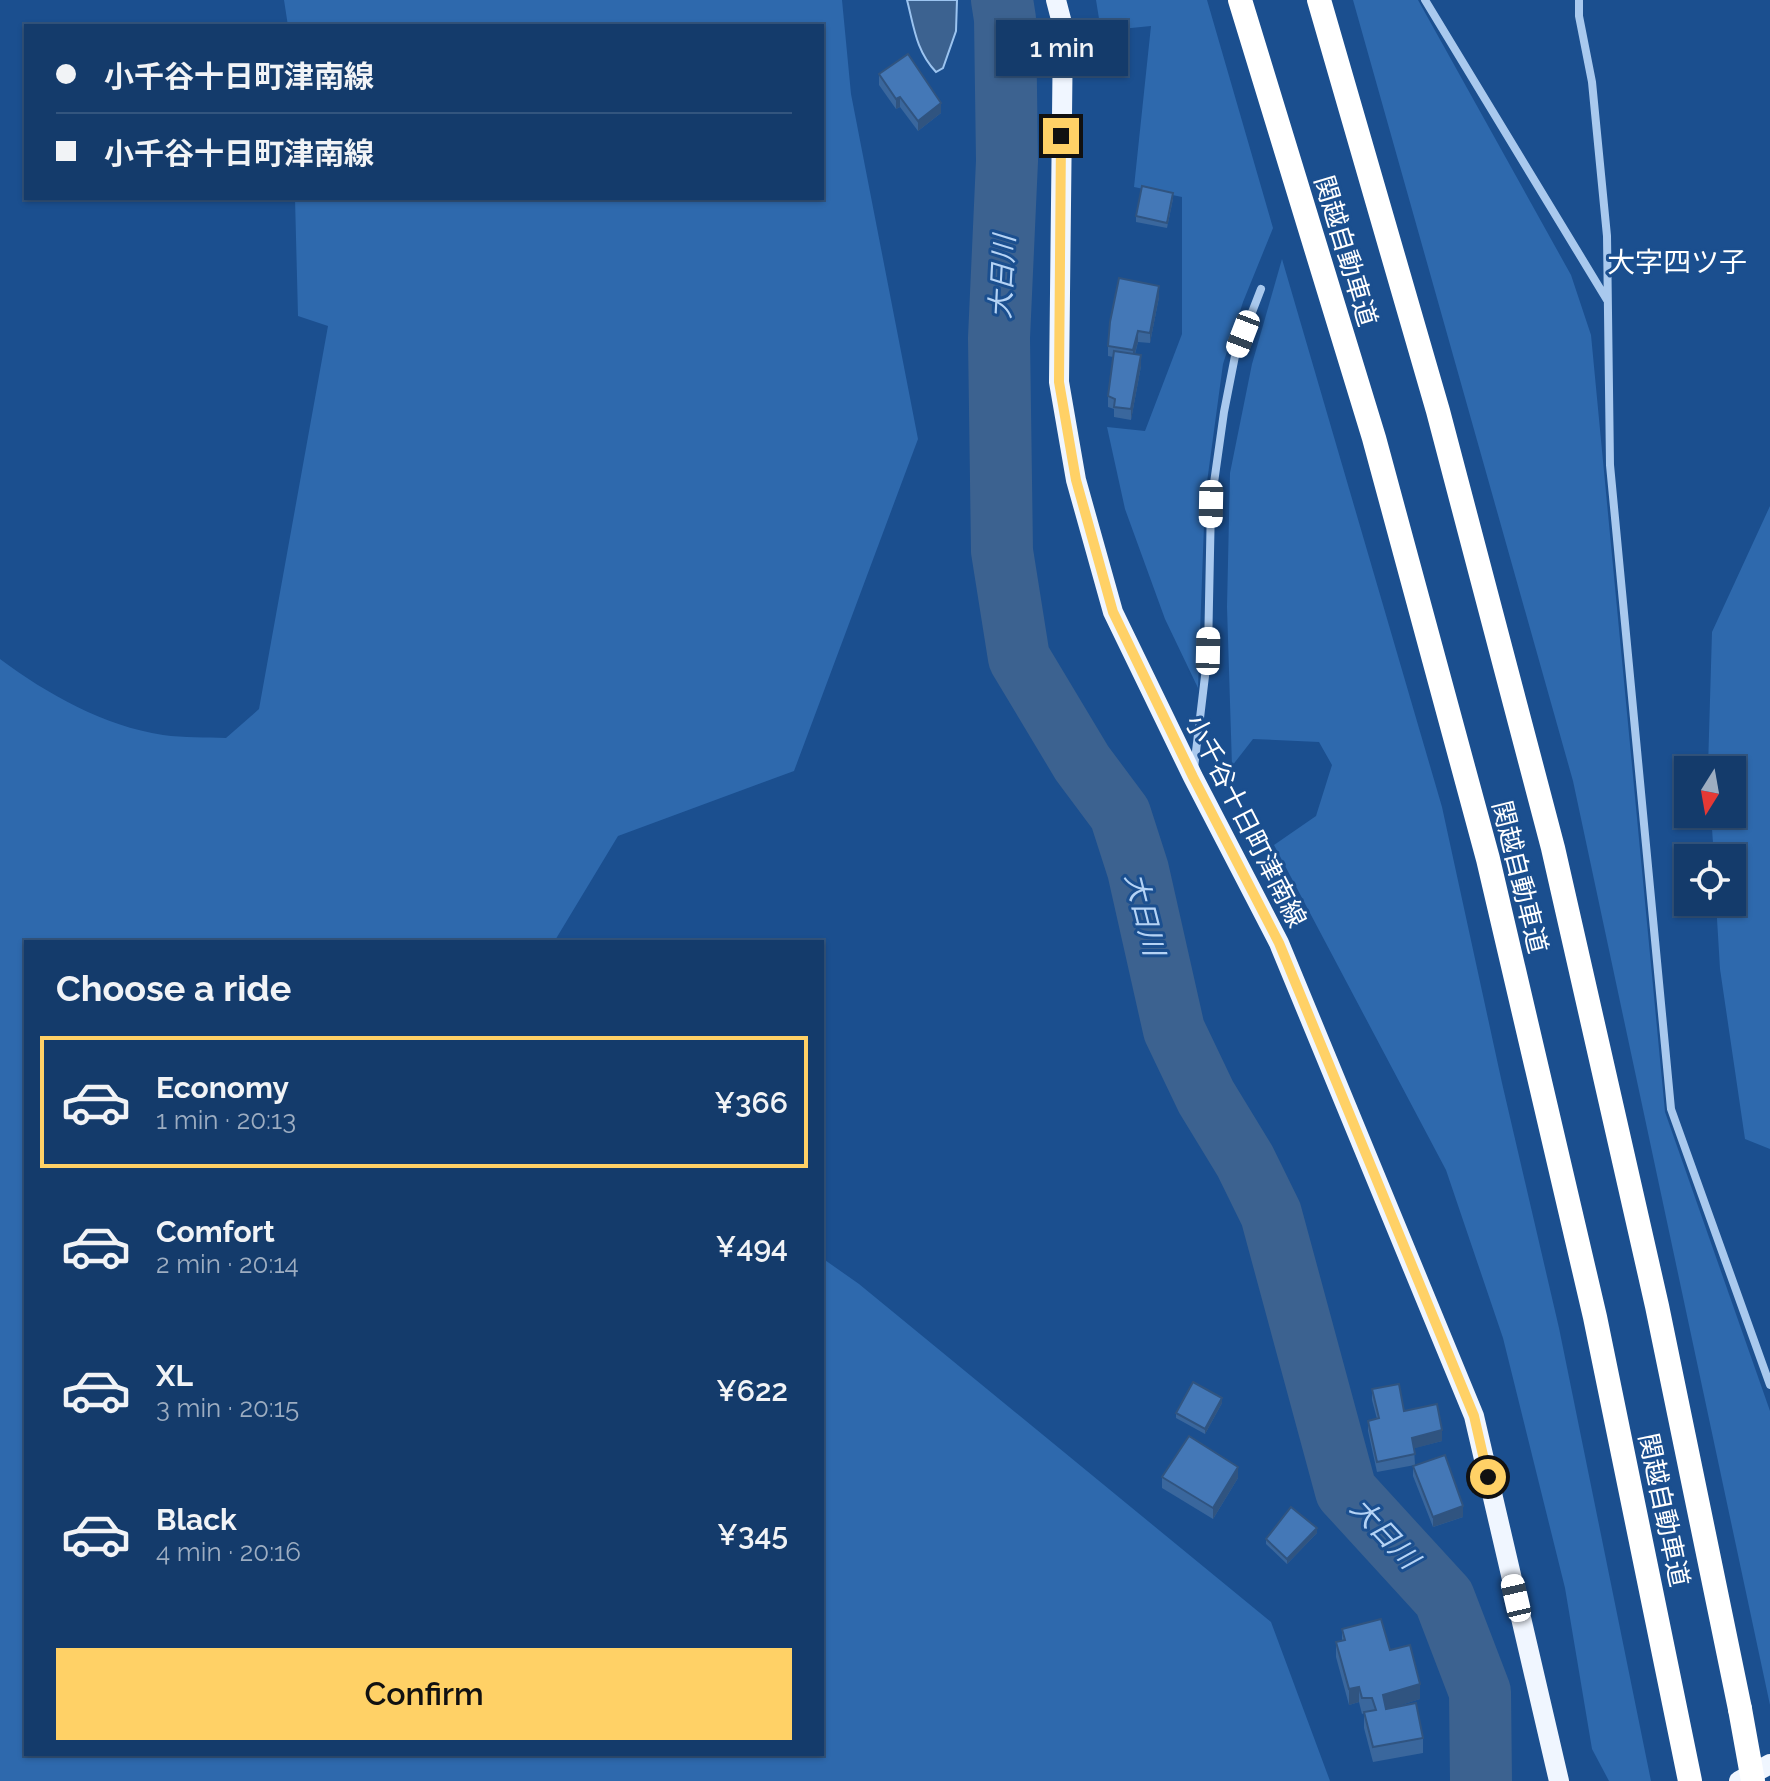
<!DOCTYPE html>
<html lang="en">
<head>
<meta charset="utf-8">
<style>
	:root { --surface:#143b6b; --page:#1d4271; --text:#f1f3f6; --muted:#9dadc1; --line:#33557e; --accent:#ffd166 }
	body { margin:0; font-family:Raleway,"Noto Sans JP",sans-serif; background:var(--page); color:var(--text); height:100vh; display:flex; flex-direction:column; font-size:30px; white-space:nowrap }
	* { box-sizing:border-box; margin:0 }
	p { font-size:26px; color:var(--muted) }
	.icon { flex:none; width:44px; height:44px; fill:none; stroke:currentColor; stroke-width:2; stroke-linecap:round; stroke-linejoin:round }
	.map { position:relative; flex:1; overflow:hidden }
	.sheet { position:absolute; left:24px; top:940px; width:800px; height:816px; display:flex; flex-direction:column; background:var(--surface); border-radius:0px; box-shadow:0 2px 6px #0004,0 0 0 2px var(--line) }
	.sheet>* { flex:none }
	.guide { position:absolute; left:24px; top:24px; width:800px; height:176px; border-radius:0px; box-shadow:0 2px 6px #0004,0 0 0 2px var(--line); display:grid; align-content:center; height:176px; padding:0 32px; background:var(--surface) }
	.needle { width:52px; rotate:191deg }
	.fabs { position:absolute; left:1674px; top:756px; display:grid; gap:16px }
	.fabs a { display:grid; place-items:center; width:72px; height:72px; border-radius:0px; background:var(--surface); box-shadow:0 2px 6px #0004,0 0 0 2px var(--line); font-size:40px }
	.end { position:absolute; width:36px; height:36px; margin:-18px; border:10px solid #ffd166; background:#111; box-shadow:0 0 0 4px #111 }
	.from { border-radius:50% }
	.bubble { position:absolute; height:56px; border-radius:0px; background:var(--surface); box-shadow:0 2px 6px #0004,0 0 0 2px var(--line); font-size:26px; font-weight:600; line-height:56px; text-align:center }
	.car { position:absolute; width:24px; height:48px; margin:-24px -12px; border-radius:10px; box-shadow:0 0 6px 2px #0007; background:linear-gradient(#fff 24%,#345 0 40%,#fff 0 76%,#345 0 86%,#fff 0) }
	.guide b { display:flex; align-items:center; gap:28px; height:76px; font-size:30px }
	.guide b+b { border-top:2px solid var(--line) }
	.guide i { width:20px; height:20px; background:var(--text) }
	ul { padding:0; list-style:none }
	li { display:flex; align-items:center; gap:24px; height:132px; margin:0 16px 12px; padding:0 16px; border:4px solid transparent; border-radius:0px }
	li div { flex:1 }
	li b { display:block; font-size:30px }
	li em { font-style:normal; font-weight:600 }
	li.selected { border-color:var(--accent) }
	li>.icon { width:72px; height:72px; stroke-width:1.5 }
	h2 { padding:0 32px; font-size:36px; line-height:96px }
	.primary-button { display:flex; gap:16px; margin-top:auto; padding:16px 32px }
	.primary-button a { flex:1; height:92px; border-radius:0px; background:var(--accent); color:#111; font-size:32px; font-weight:600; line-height:92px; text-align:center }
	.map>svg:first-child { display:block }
	.green { fill:#2e69ad }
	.water { fill:#3c6290; stroke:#9cc4f0; stroke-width:2 }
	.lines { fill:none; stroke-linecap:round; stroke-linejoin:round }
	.river { stroke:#3c6290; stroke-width:62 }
	.minor { stroke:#a9c9ee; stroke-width:8 }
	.primary { stroke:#f0f6ff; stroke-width:20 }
	.motorway { stroke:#fff; stroke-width:24 }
	.motorway-bridge { stroke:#fff; stroke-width:24 }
	.wall { fill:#3a679d }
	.shaded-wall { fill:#305480 }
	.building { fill:#4478b7; stroke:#305480; stroke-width:2 }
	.route { stroke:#ffd166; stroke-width:10 }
	.labels { text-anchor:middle; stroke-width:6; stroke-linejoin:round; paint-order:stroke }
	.street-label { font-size:26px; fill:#fff; stroke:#1b4f8f }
	.neighbourhood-label { font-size:28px; fill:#fff; stroke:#1b4f8f }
	.water-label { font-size:28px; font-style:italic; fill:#b5d3f5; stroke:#1b4f8f }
</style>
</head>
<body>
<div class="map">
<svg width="1770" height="1781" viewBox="0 0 1770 1781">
	<rect width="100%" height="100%" fill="#1b4f8f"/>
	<path class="green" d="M284 0H842L851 94 918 439 794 771 618 836 554 942H26V1754H822V1258L859 1284 1271 1622 1330 1781H0V659C47 694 104 726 163 735 184 738 205 737 226 738L259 709 328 326 298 316 295 198H822V26H288Z
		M1096 0H1207L1273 228 1243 302 1223 364 1205 497 1198 688 1165 619 1125 509 1107 427 1145 431 1182 334V197L1134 187 1151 26 1101 31Z
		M1353 0H1418L1571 275 1591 335 1665 1112 1770 1411V1705L1573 781Z
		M1282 259 1442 807 1502 1083 1559 1328 1651 1781H1609L1592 1749 1565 1588 1503 1338 1446 1170 1274 845 1316 816 1332 765 1319 742 1253 739 1232 766 1227 607 1230 473 1252 364Z
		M1770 506V1149L1745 1139 1720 969 1716 902H1732V858H1714L1711 814H1732V770H1708V768L1712 632Z"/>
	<path class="water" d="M907 0H957L956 31 943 68 936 72C916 51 914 27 907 0Z"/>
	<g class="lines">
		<path class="river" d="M1002 0 1005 19 1007 161 999 338 1002 551 1019 658 1082 763 1120 814 1138 870 1174 1030 1206 1097 1245 1161 1271 1214 1346 1491 1444 1598 1480 1692 1481 1781"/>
		<path class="minor" d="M1425 0 1607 300
			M1579 0V16L1592 82 1607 236 1610 465 1671 1109 1770 1385
			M1194 768 1208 651 1211 504 1224 412 1235 356 1261 289"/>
		<path class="primary" d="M1056 0 1063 27 1059 382 1076 480 1113 612 1193 777 1279 943 1474 1416 1559 1781
			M1739 1781 1770 1764"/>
		<path class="motorway" d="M1240 0 1374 438 1488 859 1595 1317 1690 1781
			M1319 0 1438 411 1553 848 1657 1306 1740 1709"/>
		<path class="motorway-bridge" d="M1740 1709 1753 1781"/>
	</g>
	<path class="wall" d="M879 74 941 113 918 131 900 107 896 109 879 85Z
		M1173 199 1167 228 1136 222V216Z
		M1159 297 1150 343 1138 342 1135 354 1141 366 1131 420 1114 417V409L1108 407V396L1113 357 1108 356V346Z
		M1372 1389 1404 1411 1442 1441 1414 1448 1415 1465 1377 1472 1368 1431V1421L1377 1419 1372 1400Z
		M1222 1403 1205 1434 1176 1418V1413Z
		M1413 1466 1463 1517 1433 1527 1413 1476Z
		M1162 1477 1238 1478 1213 1519 1162 1488Z
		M1317 1533 1287 1564 1266 1544V1539Z
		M1342 1629 1390 1650 1420 1699 1394 1707 1423 1738V1753L1373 1762 1364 1728V1713L1362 1714 1359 1702 1349 1705 1336 1657V1642L1342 1641Z"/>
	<path class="shaded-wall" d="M900 97V107L896 109V99Z
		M941 103V113L918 131V121Z
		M1159 286V297L1150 343V333Z
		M1138 331V342L1133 360V350Z
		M1141 355V366L1131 420V409Z
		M1222 1398V1403L1205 1434V1429Z
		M1442 1430V1441L1412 1449V1438Z
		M1238 1467V1478L1213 1519V1508Z
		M1463 1506V1517L1433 1527V1517Z
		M1317 1528V1533L1287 1564V1559Z
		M1420 1684V1699L1383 1711V1695Z
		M1359 1687V1702L1349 1705V1689Z"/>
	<path class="building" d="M908 54 941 103 918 121 900 97 896 99 879 74Z
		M1142 186 1173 193 1167 223 1136 216Z
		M1119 278 1159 286 1150 333 1138 331 1133 350 1108 346 1110 322Z
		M1114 351 1141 355 1131 409 1114 407 1115 399 1108 396Z
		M1193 1382 1222 1398 1205 1429 1176 1413Z
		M1399 1384 1404 1411 1437 1404 1442 1430 1412 1438 1415 1454 1377 1462 1368 1421 1379 1418 1372 1389Z
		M1189 1436 1238 1467 1213 1508 1162 1477Z
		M1445 1455 1463 1506 1433 1517 1413 1466Z
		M1291 1507 1317 1528 1287 1559 1266 1539Z
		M1381 1619 1390 1650 1410 1645 1420 1684 1383 1695 1386 1709 1416 1703 1423 1738 1373 1747 1364 1712 1376 1710 1372 1698H1362L1359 1687 1349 1689 1336 1642 1345 1640 1342 1629Z"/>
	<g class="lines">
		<path class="route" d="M1061 136 1059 382 1076 480 1113 612 1193 777 1279 943 1474 1416 1488 1477"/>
	</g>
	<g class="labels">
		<g class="street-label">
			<text transform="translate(1346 251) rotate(73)" y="9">関越自動車道</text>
			<text transform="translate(1246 821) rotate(63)" y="9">小千谷十日町津南線</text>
			<text transform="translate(1520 877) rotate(76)" y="9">関越自動車道</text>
			<text transform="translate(1664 1510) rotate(78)" y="9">関越自動車道</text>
		</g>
		<g class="neighbourhood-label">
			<text x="1677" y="272">大字四ツ子</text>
		</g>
		<g class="water-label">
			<text transform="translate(1002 277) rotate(-87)" y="10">大日川</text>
			<text transform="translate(1145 914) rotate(76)" y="10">大日川</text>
			<text transform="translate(1385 1533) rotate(47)" y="10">大日川</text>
		</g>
	</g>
</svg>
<div class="fabs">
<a><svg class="needle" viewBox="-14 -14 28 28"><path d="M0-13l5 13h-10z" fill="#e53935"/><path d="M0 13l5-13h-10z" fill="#9dadc1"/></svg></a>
<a><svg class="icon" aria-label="locate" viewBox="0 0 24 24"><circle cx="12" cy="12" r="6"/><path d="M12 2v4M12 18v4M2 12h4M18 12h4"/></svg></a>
</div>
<i class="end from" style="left:1488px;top:1477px"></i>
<i class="end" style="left:1061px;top:136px"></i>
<div class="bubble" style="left:996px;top:20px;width:132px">1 min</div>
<i class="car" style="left:1243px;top:334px;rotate:201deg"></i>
<i class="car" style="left:1211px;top:504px;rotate:181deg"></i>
<i class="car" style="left:1208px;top:651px;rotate:1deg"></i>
<i class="car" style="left:1516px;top:1598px;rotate:347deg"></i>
<div class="guide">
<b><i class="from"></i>小千谷十日町津南線</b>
<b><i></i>小千谷十日町津南線</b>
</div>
<section class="sheet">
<h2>Choose a ride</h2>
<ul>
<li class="selected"><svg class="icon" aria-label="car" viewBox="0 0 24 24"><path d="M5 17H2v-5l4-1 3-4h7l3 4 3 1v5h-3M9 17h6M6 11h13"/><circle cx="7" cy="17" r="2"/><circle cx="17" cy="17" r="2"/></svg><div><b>Economy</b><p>1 min · 20:13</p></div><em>¥366</em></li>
<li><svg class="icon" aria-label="car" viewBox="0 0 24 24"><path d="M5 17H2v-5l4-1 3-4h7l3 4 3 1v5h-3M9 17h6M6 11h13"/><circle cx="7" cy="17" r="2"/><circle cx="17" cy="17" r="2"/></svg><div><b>Comfort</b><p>2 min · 20:14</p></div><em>¥494</em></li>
<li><svg class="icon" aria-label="car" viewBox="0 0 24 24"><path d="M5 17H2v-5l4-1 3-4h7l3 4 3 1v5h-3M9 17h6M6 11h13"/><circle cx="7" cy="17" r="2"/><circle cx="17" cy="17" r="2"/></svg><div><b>XL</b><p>3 min · 20:15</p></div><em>¥622</em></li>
<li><svg class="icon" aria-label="car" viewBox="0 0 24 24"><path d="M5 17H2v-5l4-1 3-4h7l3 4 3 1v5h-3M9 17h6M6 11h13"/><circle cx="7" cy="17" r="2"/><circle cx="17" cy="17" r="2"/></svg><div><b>Black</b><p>4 min · 20:16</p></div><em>¥345</em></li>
</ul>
<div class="primary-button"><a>Confirm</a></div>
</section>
</div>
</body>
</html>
